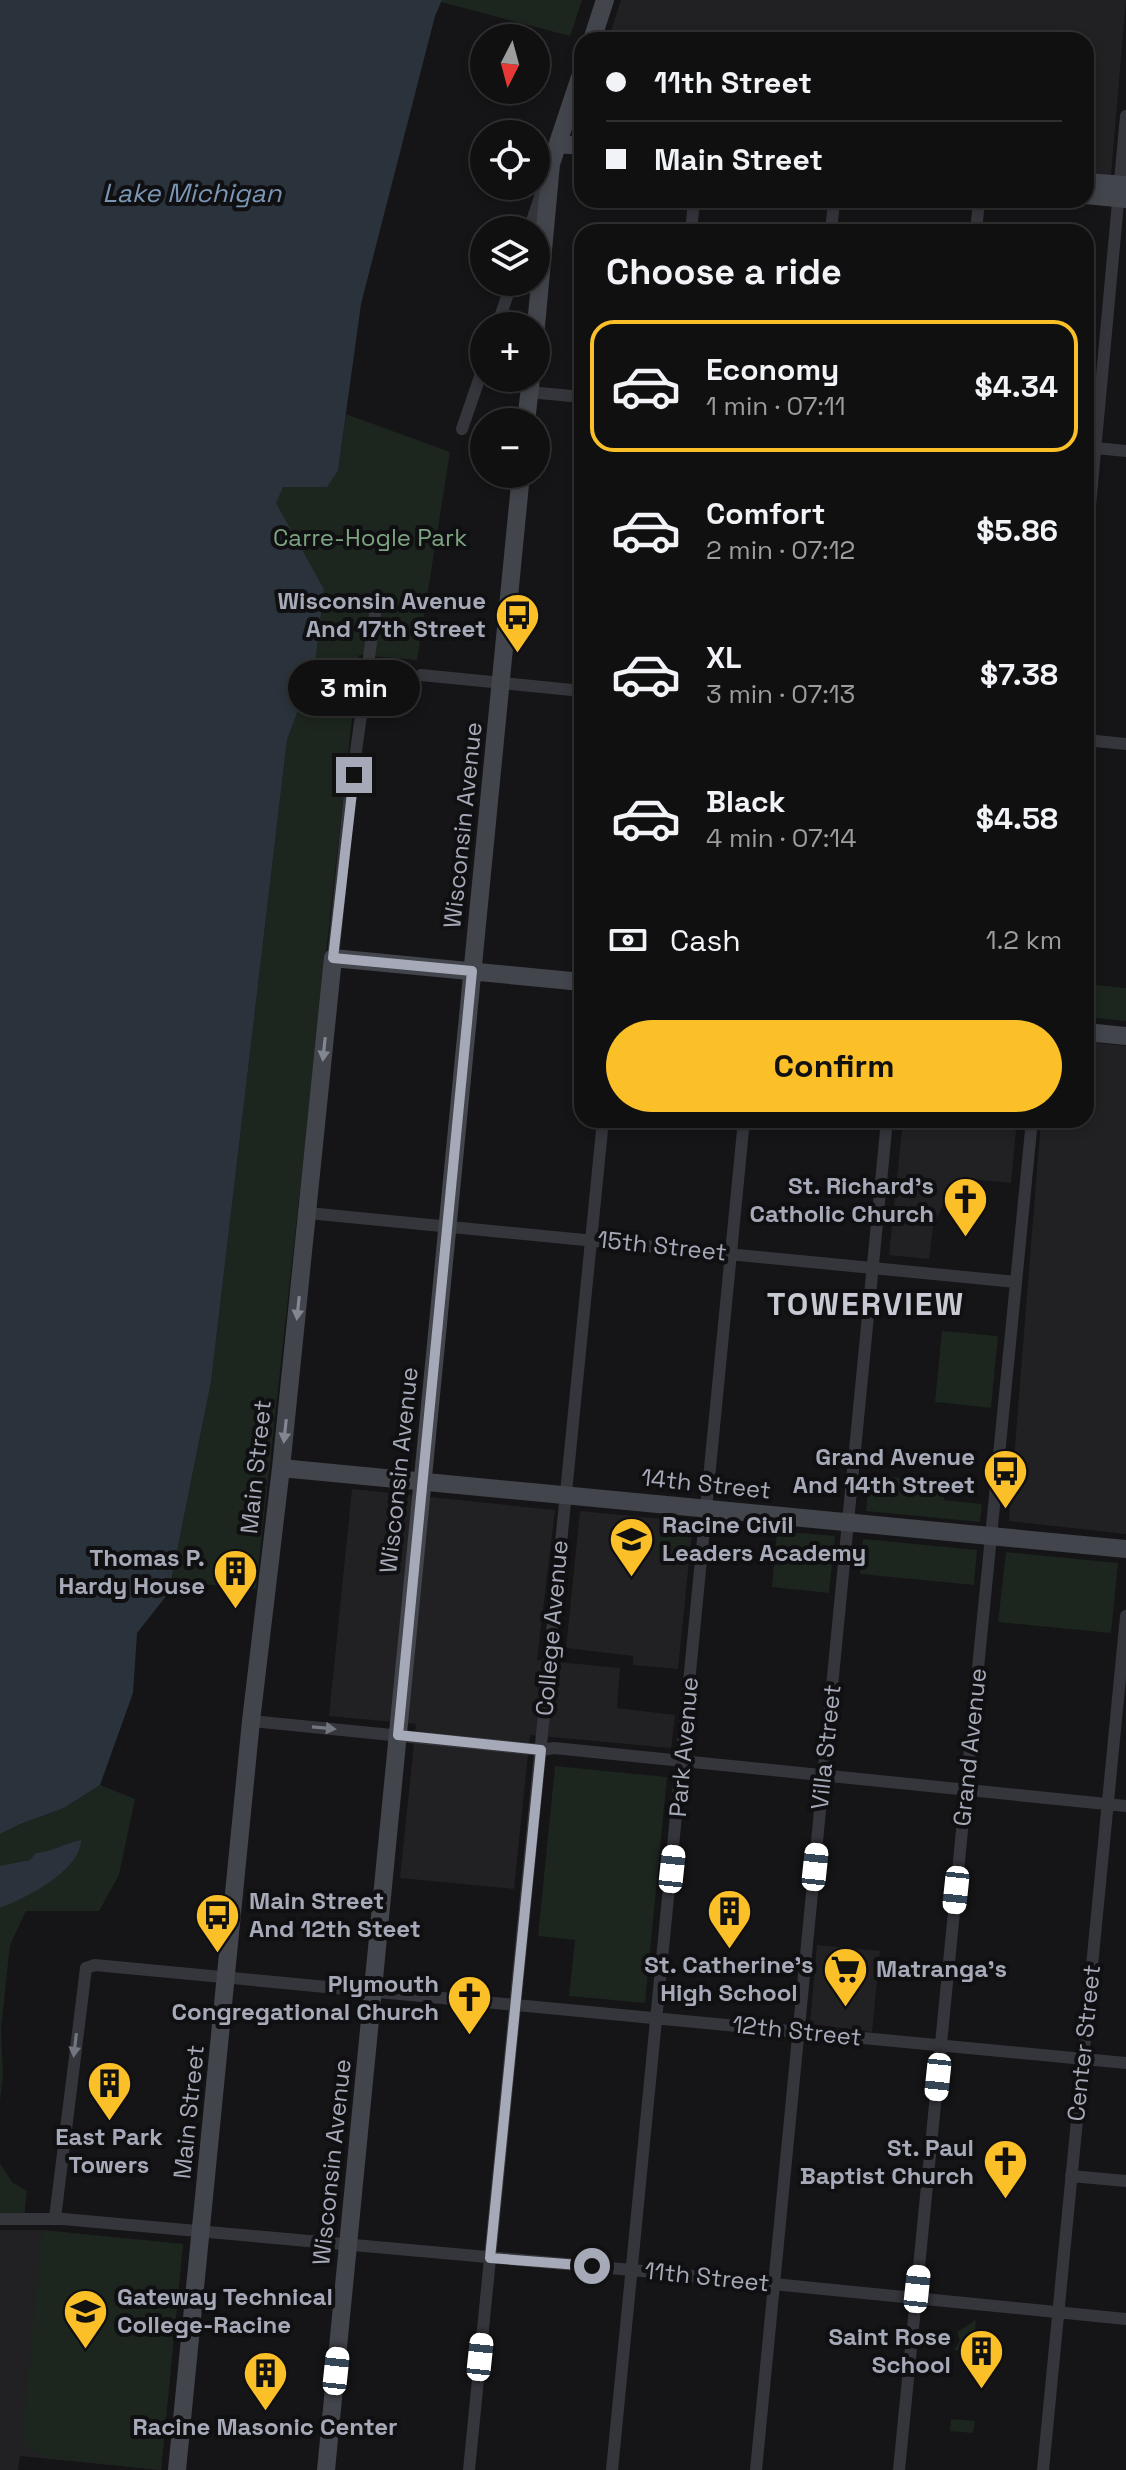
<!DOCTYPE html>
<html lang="en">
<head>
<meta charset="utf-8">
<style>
	:root { --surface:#101011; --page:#19191a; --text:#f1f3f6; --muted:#9c9d9f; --line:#303031; --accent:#fbc028 }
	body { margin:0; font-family:"Space Grotesk",sans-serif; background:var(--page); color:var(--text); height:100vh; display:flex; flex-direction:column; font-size:30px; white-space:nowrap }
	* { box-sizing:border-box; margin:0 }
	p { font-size:26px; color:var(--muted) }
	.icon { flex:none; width:44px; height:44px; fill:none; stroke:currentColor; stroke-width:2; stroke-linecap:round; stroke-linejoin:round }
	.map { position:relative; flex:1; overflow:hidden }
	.details { position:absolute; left:574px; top:224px; width:520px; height:904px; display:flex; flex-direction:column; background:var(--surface); border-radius:24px; box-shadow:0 4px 12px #0003,0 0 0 2px var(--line) }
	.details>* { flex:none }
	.banner { position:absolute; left:574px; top:32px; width:520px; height:176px; border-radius:24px; box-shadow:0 4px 12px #0003,0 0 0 2px var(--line); display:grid; align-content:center; height:176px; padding:0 32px; background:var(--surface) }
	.needle { width:52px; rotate:186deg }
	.fabs { position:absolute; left:470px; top:24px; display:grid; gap:16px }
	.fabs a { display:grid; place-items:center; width:80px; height:80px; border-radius:50%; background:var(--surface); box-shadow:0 4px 12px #0003,0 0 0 2px var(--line); font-size:40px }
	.end { position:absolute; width:36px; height:36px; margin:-18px; border:10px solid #a6aab8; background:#111; box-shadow:0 0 0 4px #111 }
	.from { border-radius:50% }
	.bubble { position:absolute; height:56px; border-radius:28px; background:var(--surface); box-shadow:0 4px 12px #0003,0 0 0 2px var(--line); font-size:26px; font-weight:700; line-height:56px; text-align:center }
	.car { position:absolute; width:24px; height:48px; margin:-24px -12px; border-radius:10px; box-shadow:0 0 6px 2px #0007; background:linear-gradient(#fff 24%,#345 0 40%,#fff 0 76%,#345 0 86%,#fff 0) }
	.banner b { display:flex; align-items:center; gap:28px; height:76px; font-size:30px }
	.banner b+b { border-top:2px solid var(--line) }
	.banner i { width:20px; height:20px; background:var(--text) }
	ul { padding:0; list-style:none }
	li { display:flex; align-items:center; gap:24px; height:132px; margin:0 16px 12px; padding:0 16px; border:4px solid transparent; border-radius:24px }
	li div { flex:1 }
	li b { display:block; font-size:30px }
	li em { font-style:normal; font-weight:700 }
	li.active { border-color:var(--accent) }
	li>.icon { width:72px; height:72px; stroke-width:1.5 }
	h2 { padding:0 32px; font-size:36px; line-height:96px }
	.pay { display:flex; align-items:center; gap:20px; height:88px; padding:0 32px; font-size:30px }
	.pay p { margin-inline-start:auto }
	.action { display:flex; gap:16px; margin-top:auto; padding:16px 32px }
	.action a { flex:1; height:92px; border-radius:48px; background:var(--accent); color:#111; font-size:32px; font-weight:700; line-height:92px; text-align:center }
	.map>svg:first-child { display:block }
	.built { fill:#212124 }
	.green { fill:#1c251e }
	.water { fill:#2a333b }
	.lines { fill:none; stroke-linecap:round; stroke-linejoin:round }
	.street { stroke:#35363c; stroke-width:12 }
	.secondary { stroke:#43454c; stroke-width:18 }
	.oneway { fill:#838792 }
	.oneway2 { fill:#737680 }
	.route { stroke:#a6aab8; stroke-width:10 }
	.labels { text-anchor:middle; stroke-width:8; stroke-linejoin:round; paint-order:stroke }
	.park-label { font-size:24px; fill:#7ca480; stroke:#101012 }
	.poi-label { font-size:24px; font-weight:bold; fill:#a6aab8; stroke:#101012; text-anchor:end }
	.street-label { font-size:24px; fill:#a6aab8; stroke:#101012 }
	.water-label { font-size:26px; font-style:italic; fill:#7b96b5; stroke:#101012 }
	.district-label { font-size:32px; font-weight:bold; letter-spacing:2px; fill:#c7cad3; stroke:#101012 }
</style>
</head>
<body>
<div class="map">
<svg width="1126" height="2470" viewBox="0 0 1126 2470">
	<rect width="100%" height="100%" fill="#151517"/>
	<path class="built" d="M621 0H1126L1111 175 1086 173V40H608Z
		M1086 1042 1126 1046V1534L1009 1521 1041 1120H1086Z
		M903 1120H1017L1011 1183 960 1178 959 1184H948L947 1195 933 1227 929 1259 889 1255Z
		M352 1489 555 1510 537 1660 620 1668 617 1708 675 1715 671 1748 530 1735 514 1889 400 1878 416 1724 329 1716Z
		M580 1511 693 1522 678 1669 633 1665V1656L566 1648Z
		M817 1945 880 1951 872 2032 810 2024Z
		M0 2230H42L183 2244 161 2470 20 2456 18 2470H0Z"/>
	<path class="green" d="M442 0H582L570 36 441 2Z
		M346 414 450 452 417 660 359 655 256 1589 171 1581 211 1382 287 740 315 665 324 589 275 503 282 487 327 486 338 471Z
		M1086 984 1126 988V1021L1086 1017Z
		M942 1331 998 1336 991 1408 935 1402Z
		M870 1475 945 1482 944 1500 982 1504 980 1522 866 1511Z
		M682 1522 689 1529 687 1556 689 1561 658 1557 654 1551 656 1536H665L674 1524Z
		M777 1531 835 1536 829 1593 772 1587Z
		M863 1539 977 1550 974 1585 860 1574Z
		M1006 1552 1118 1563 1111 1633 998 1622Z
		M555 1766 667 1777 645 2003 569 1996 575 1940 538 1936Z
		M100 1785 135 1799 119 1875 99 1911H26L10 1945 1 2029 3 2075 0 2101V1834L18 1825 64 1808Z
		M0 2163 12 2182 27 2191 24 2219H0Z
		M42 2230 183 2244 161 2470 45 2458 25 2445 23 2430Z
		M976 2320 973 2352 954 2350 960 2341 957 2332Z
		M951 2419 975 2421 973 2433 950 2431Z"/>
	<path class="water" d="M0 0H442L435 16 361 304 338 471 327 487H283L276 503 324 589 315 665 287 740 211 1382 171 1581 167 1595 137 1633 133 1693 100 1785 64 1808 18 1825 0 1834Z
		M81 1840C80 1871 26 1898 0 1908V1866L30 1860 36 1853C52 1852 65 1843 81 1840Z"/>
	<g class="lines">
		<path class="street" d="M529 230 543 188
			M691 232 694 200
			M831 232 834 200
			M976 232 979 200
			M497 326 512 282
			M529 392 582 397
			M462 429 484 365
			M1086 447 1126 451
			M1086 549 1126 116
			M421 675 582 691
			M1086 740 1126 744
			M333 958 349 802 375 614
			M308 1213 1016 1282
			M251 1721 541 1750 554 1748 1126 1806
			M1071 2176 1126 2181
			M55 2218 86 1968 95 1965 1126 2063
			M0 2219H63L632 2270 1126 2319
			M469 2470 603 1120
			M612 2470 744 1120
			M756 2470 887 1120
			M899 2470 1032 1120
			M1043 2470 1126 1616"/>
		<path class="secondary" d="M592 40 605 0
			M558 144 582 146
			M1086 182 1126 185
			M1086 195 1126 199
			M536 326 551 164 582 71
			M526 422 531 378
			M1086 1032 1126 1036
			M281 1468 1126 1549
			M177 2470 251 1721 281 1468 333 958 582 982
			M326 2470 521 474"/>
	</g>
	<defs><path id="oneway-solid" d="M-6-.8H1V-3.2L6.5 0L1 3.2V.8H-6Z" transform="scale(2)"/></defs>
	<g class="oneway">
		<use href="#oneway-solid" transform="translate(324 1049) rotate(96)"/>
		<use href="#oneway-solid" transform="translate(298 1308) rotate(96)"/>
		<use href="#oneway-solid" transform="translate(285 1431) rotate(96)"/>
	</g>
	<g class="oneway2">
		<use href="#oneway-solid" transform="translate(324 1728) rotate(5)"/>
		<use href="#oneway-solid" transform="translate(75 2045) rotate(97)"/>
	</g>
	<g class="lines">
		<path class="route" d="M354 775 333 958 472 971 398 1735 541 1750 490 2258 592 2266"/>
	</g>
	<defs>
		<symbol id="bus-pin" viewBox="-11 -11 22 30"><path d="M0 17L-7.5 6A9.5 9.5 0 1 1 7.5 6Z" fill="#fbc028" stroke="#101012"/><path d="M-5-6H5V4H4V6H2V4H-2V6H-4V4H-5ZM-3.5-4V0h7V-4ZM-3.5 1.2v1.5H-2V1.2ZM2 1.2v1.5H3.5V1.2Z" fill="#111"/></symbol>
		<symbol id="church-pin" viewBox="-11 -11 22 30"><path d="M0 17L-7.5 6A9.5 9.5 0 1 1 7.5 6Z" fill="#fbc028" stroke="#101012"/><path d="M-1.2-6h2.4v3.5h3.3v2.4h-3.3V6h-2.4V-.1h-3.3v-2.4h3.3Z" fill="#111"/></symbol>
		<symbol id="school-pin" viewBox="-11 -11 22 30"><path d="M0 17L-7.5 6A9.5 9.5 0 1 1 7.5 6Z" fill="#fbc028" stroke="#101012"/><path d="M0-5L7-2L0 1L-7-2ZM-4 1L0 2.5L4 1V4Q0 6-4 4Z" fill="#111"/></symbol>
		<symbol id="building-pin" viewBox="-11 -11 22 30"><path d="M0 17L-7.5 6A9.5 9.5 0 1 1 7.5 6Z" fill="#fbc028" stroke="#101012"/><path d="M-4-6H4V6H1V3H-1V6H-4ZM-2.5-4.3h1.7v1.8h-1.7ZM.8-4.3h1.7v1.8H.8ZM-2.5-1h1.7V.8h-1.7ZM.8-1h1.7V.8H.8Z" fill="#111"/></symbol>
		<symbol id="supermarket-pin" viewBox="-11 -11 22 30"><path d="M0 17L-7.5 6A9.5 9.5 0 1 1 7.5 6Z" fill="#fbc028" stroke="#101012"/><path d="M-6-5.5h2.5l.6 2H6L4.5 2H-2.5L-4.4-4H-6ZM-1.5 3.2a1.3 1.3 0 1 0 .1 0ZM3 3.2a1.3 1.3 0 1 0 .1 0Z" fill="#111"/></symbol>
		<symbol id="university-pin" viewBox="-11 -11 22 30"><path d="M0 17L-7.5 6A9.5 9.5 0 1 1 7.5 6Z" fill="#fbc028" stroke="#101012"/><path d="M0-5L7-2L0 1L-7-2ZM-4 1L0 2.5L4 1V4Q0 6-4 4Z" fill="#111"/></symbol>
	</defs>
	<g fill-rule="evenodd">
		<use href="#bus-pin" x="492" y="590" width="51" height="69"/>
		<use href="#church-pin" x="940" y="1174" width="51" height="69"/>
		<use href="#bus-pin" x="980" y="1446" width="51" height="69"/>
		<use href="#school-pin" x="606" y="1514" width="51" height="69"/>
		<use href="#building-pin" x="210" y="1546" width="51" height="69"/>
		<use href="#building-pin" x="704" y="1886" width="51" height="69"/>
		<use href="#bus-pin" x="192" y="1890" width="51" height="69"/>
		<use href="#supermarket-pin" x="820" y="1944" width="51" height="69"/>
		<use href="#church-pin" x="444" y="1972" width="51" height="69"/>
		<use href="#building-pin" x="84" y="2058" width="51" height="69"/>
		<use href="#church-pin" x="980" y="2136" width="51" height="69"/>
		<use href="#university-pin" x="60" y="2286" width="51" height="69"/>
		<use href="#building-pin" x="956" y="2326" width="51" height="69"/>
		<use href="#building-pin" x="240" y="2348" width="51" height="69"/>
	</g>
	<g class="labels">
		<g class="park-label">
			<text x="370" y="546">Carre-Hogle Park</text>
		</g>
		<g class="poi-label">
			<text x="486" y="609">Wisconsin Avenue<tspan x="486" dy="28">And 17th Street</tspan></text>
			<text x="934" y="1194">St. Richard's<tspan x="934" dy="28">Catholic Church</tspan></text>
			<text x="975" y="1465">Grand Avenue<tspan x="975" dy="28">And 14th Street</tspan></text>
			<text x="662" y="1533" text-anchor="start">Racine Civil<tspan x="662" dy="28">Leaders Academy</tspan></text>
			<text x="205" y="1566">Thomas P.<tspan x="205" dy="28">Hardy House</tspan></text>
			<text x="249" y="1909" text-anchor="start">Main Street<tspan x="249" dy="28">And 12th Steet</tspan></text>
			<text x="729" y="1973" text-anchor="middle">St. Catherine's<tspan x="729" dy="28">High School</tspan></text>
			<text x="876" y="1977" text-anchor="start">Matranga's</text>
			<text x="439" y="1992">Plymouth<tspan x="439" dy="28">Congregational Church</tspan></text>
			<text x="109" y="2145" text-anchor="middle">East Park<tspan x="109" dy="28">Towers</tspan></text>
			<text x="974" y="2156">St. Paul<tspan x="974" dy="28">Baptist Church</tspan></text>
			<text x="117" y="2305" text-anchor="start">Gateway Technical<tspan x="117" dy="28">College-Racine</tspan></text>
			<text x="951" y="2345">Saint Rose<tspan x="951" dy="28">School</tspan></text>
			<text x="265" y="2435" text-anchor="middle">Racine Masonic Center</text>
		</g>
		<g class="street-label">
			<text transform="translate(463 825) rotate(-84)" y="8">Wisconsin Avenue</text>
			<text transform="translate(662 1246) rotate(6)" y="8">15th Street</text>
			<text transform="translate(256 1467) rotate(-84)" y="8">Main Street</text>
			<text transform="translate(399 1470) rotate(-84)" y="8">Wisconsin Avenue</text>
			<text transform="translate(706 1484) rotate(6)" y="8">14th Street</text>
			<text transform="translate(552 1628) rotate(-85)" y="8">College Avenue</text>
			<text transform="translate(684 1747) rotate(-85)" y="8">Park Avenue</text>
			<text transform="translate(826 1747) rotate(-84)" y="8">Villa Street</text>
			<text transform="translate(970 1747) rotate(-84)" y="8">Grand Avenue</text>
			<text transform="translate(797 2031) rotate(6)" y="8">12th Street</text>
			<text transform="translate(1084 2043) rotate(-84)" y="8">Center Street</text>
			<text transform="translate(189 2112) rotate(-84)" y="8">Main Street</text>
			<text transform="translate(332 2162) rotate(-84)" y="8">Wisconsin Avenue</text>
			<text transform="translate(707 2277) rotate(6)" y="8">11th Street</text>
		</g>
		<g class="water-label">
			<text x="192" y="202">Lake Michigan</text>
		</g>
		<g class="district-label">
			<text x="866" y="1315">TOWERVIEW</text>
		</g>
	</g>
</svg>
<div class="fabs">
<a><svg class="needle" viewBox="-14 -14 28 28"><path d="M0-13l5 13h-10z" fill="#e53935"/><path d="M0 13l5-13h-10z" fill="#9c9d9f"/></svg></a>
<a><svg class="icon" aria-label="locate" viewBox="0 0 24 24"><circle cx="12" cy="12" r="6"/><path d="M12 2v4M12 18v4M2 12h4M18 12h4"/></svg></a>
<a><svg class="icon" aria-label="layers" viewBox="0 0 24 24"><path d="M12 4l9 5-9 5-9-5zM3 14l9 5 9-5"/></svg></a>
<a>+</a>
<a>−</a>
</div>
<i class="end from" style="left:592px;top:2266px"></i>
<i class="end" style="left:354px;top:775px"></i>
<div class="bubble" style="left:288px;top:660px;width:132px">3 min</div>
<i class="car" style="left:815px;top:1867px;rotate:6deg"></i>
<i class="car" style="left:672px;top:1869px;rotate:6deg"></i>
<i class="car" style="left:956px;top:1890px;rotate:186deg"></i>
<i class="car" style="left:938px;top:2077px;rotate:186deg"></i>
<i class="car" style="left:917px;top:2289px;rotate:6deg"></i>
<i class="car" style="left:480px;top:2357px;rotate:6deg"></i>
<i class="car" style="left:336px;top:2371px;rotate:6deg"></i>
<div class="banner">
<b><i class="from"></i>11th Street</b>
<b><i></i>Main Street</b>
</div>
<section class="details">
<h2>Choose a ride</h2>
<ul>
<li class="active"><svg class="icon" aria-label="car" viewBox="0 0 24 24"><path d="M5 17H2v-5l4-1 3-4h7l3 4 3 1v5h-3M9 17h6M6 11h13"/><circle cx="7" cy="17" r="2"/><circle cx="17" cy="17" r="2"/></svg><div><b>Economy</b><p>1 min · 07:11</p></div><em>$4.34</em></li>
<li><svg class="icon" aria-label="car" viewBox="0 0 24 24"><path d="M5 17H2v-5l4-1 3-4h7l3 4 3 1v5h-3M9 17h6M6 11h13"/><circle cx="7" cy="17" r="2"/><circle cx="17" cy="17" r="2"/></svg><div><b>Comfort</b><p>2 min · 07:12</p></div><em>$5.86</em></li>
<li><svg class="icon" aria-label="car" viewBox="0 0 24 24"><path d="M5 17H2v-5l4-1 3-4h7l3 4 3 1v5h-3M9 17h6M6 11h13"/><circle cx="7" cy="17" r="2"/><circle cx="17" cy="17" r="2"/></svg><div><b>XL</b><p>3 min · 07:13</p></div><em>$7.38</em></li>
<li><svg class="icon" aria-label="car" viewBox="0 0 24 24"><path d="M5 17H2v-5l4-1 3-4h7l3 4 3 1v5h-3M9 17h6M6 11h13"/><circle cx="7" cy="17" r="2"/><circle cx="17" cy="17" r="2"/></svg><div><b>Black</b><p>4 min · 07:14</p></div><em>$4.58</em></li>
</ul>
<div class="pay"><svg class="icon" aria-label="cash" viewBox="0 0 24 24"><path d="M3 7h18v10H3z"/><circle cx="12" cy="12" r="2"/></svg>Cash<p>1.2 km</p></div>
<div class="action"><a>Confirm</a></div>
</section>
</div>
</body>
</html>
